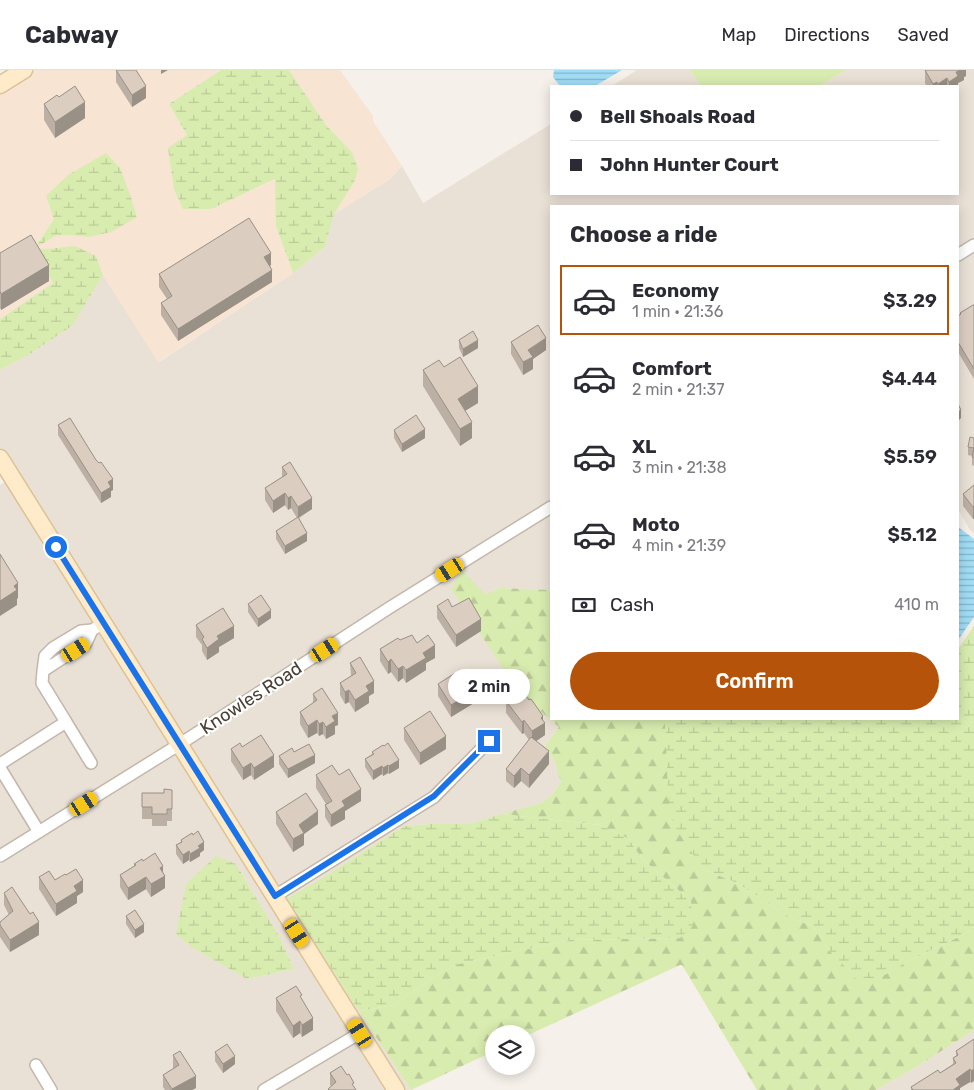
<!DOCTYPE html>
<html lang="en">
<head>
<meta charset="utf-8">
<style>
	:root { --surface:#fff; --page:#f7f7f7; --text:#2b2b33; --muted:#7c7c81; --line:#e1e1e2; --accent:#b45309 }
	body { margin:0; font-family:Rubik,sans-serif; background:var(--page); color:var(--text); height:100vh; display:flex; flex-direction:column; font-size:19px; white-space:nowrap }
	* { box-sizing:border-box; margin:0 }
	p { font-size:16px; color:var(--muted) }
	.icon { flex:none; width:28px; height:28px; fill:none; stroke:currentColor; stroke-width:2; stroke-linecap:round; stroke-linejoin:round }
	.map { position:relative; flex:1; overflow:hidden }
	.drawer { position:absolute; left:550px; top:135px; width:409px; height:515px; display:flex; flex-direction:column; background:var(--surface); border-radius:0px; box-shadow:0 2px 12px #0003 }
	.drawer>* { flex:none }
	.top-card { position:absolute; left:550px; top:15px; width:409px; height:110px; border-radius:0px; box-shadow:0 2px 12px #0003; display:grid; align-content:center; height:110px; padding:0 20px; background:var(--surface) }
	.controls { position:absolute; left:485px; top:955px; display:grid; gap:10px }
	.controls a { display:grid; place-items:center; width:50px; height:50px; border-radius:50%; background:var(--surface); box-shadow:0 2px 12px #0003; font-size:25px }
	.end { position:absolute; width:22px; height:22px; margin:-11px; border:6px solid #1a73e8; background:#fff; box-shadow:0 0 0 2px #fff }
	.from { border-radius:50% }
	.bubble { position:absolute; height:35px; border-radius:18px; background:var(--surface); box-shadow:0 2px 12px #0003; font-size:16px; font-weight:600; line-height:35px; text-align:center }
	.car { position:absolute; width:15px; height:30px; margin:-15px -8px; border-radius:6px; box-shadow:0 0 4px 1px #0007; background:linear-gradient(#f5c518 24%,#345 0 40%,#f5c518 0 76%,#345 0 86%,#f5c518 0) }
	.top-card b { display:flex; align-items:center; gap:18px; height:48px; font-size:19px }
	.top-card b+b { border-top:1px solid var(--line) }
	.top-card i { width:12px; height:12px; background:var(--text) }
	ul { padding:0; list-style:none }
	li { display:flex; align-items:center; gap:15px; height:70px; margin:0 10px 8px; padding:0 10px; border:2px solid transparent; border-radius:0px }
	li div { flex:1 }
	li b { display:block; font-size:19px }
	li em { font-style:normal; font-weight:600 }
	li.active { border-color:var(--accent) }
	li>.icon { width:45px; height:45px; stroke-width:1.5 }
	h2 { padding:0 20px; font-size:22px; line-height:60px }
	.pay { display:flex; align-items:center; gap:12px; height:55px; padding:0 20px; font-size:19px }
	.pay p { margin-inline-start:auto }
	.button { display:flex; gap:10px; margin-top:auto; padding:10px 20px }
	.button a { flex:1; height:58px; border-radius:30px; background:var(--accent); color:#fff; font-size:20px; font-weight:600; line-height:58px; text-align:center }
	header { display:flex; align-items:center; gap:30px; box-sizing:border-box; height:70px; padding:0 25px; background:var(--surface); border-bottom:1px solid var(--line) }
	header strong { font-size:24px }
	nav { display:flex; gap:28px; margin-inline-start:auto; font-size:18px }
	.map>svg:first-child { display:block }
	.residential { fill:#eae1d6; fill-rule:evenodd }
	.commercial { fill:#f8e4d3; fill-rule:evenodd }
	.forest { fill:url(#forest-firs) }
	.wetland { fill:url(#wetland-marsh) }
	.park { fill:#d8ecaf }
	.water { fill:url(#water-rules) }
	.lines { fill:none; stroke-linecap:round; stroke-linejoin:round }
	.street-casing { stroke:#c2b7aa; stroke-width:14 }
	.secondary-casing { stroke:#dcc297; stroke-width:19 }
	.street { stroke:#fff; stroke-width:11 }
	.secondary { stroke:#ffebc9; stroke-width:16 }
	.wall { fill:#bcb0a5 }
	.shaded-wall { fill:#999086 }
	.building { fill:#dbcdc0; stroke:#999086 }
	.route { stroke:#1a73e8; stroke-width:6 }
	.labels { text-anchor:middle; stroke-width:4.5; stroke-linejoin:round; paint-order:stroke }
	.street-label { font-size:18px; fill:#4a4036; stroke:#fff }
</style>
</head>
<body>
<header>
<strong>Cabway</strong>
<nav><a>Map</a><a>Directions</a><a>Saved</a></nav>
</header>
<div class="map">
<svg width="974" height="1020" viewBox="0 0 974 1020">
	<defs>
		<pattern id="forest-firs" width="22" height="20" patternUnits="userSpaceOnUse" patternTransform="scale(1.25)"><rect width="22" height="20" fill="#d8ecaf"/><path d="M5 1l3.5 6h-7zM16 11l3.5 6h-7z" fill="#bbcb97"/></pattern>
		<pattern id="wetland-marsh" width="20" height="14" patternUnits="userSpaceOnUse" patternTransform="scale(1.25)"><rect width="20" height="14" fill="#d8ecaf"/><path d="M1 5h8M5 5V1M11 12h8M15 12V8" fill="none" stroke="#bbcb97"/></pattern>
		<pattern id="water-rules" width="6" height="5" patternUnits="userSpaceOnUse" patternTransform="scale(1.25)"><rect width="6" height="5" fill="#a1ddf6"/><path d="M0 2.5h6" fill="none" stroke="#85b5c8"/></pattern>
	</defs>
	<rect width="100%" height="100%" fill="#f5f0e9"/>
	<path class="residential" d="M637 0H690L701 16H612Z
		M846 0H974V167L958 178V136H551V430L386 533 181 666 0 377V300L30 284 72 256 103 205 159 292 293 203 325 177 334 144 390 109 402 96 423 133 551 54V124H958V16H819Z
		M974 182V463L970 460 958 439V193Z
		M8 410 172 672 0 779V415Z
		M551 445V520L500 518 485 524 519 623 559 657 545 676 554 690 562 711 552 725 541 733 469 754H430L404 756 327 805 286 829 411 1020H403L283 829 438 732 474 697 497 671 488 663 430 721 276 818 188 677 393 543Z
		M179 683 389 1020H0V794ZM236 794 279 866 294 899 247 909 194 879Z
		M974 960V1020H876L918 996Z"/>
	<path class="commercial" d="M35 0H221L169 34 187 65 211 139 276 109V156L293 203 158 292 103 205 96 186 34 179 54 213 0 249V22ZM120 98 130 124 137 147 89 167 67 165 55 166 35 177 54 149Z
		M289 0H340L373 46V51L402 96 390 109 334 144 354 112 352 82 326 55Z"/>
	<path class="forest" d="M462 500 485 524 500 518 551 520V649H665L667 683 703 799 737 813 793 849 813 856 828 879 864 916 910 890 965 864 974 857V960L918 996 876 1020H757L682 895H680L526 966V964H494V981L411 1020 359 941 394 935 433 908 458 894 570 870 680 868 691 831 641 788 629 769 600 755 502 744 541 733 552 725 561 712 554 690 545 676 559 657 519 623 451 519Z"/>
	<path class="wetland" d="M221 0H289L326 55 352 82 358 99 354 112 334 144 325 177 293 203 276 156 275 109 211 139H183L174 119 168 78 187 65 169 34Z
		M106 83 120 98 130 124 137 147 111 162 89 167 67 165 55 166 35 178 47 179 75 176 96 186 103 205 72 256 30 284 0 300V249L53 213 34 179 54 149 46 126 68 105Z
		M974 556V857L965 864 910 890 864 917 828 879 813 856 793 849 737 813 703 799 674 756 668 723 665 649H958V579Z
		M502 744 600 755 629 769 641 788 691 831 693 856 680 868 570 870 458 894 433 908 394 935 359 941 286 829 327 805 404 756 430 754H469Z
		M216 786 236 794 279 866 294 899 247 909 194 879 176 864 186 814Z"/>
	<path class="park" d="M690 0H846L819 16H701Z"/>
	<path class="water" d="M554 0H622L595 16H560L553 7Z
		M958 457 974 469V547L958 570Z"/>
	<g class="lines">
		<defs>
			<path id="street" d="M958 185 974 175
				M92 560 86 573 43 601 45 586 53 578 81 561 92 560 104 553
				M43 601 42 613 66 652
				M0 694 66 652 91 693
				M0 698 39 762
				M0 786 180 674 389 538 551 437
				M275 826 434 727 489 671
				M36 995 51 1020
				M264 1020 360 963"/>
			<path id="secondary" d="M0 15 24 0
				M0 388 396 1020"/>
		</defs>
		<use href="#street" class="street-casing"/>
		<use href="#secondary" class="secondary-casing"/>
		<use href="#street" class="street"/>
		<use href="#secondary" class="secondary"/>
	</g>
	<path class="wall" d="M116 0H136L146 28 132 37 116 12Z
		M925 0H966V6L964 7V10L958 13V18V16H927L925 13Z
		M59 27 85 48 55 68 44 50V34Z
		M0 183 49 211 1 240 0 238Z
		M270 195 272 212 178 271 161 245V233L167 229 159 217V204L271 195Z
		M974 235V309L958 282V246L960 245V243Z
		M459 270 478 278 463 287 459 278Z
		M511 272 546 280 533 289V299L523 305 511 284Z
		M444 297 478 333 465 341 472 368 460 376 423 316V300Z
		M58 355 113 420 111 421V427L101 433 58 365Z
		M394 360 425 368 402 382 394 368Z
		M974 368V396L972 395V386L968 385V377Z
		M282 397 312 439 299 448 307 471 285 484 276 469V461L297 448 291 438 288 440 285 435 273 443 265 430V418L282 407Z
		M974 415 973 449 963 436V424Z
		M248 534 271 548 258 557 248 542Z
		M437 536 452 537 481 561 456 577 437 548Z
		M196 555 234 568 219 577V582L207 590 202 581V575L196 567Z
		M400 570 417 573 435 588 426 593V600L406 613 403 608 398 612 391 602 388 604 380 591V579Z
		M350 593 374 623 369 626V633L355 642 349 632 345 634 340 625V613L351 606Z
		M438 614 474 633 451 647 438 626Z
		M313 624 338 655 335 656V664L326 669 323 664 319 666 317 663 308 668 300 654V642L313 633Z
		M506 631 543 650 545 665 536 671 549 694 529 718 521 711 514 718 506 711V699L529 670 524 663 522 664 506 643Z
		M404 658 446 679 420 695 404 670Z
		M242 677 274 697 254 710 251 705 243 710 231 691V679Z
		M294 682 315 693 288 708 279 694V686Z
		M372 682 399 698 389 704 388 703 383 706 382 704 373 710 365 697V689L372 684Z
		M316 705H339L361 731 345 741V749L331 757 325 747V735L326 734 316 718Z
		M172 720V751H167V756H152V749H142V723H164Z
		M276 742 318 754 304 764V775L293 782 276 754Z
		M181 770 204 780 200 783V786L190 792 189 790 183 794 176 784V775L181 772Z
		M143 791 163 803 165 818 151 827 146 819 128 830 120 817V805L134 796V794Z
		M66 805 83 822 77 826V833L56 846 39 819V807L55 810Z
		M4 823 39 865 10 882 0 867V852L9 845 4 835Z
		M126 846 144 862 135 868 126 854Z
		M276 928 302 929 313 960 302 967 300 963 293 968 276 941Z
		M974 969 971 1013 970 1012 960 1018V1020H911V1017L940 1003 953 994V988L956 986V981Z
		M215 982 235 994 223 1003 215 991Z
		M173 985 196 1018 192 1020H165L163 1017V1005L173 999Z
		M330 1003 354 1017 356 1020H328V1019L331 1016 330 1015Z"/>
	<path class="shaded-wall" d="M161 0H168L161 4Z
		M960 0H966V6L964 7V10L958 13V19V16H949V12L956 2Z
		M947 8V16H938V14Z
		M937 12V16H933V14Z
		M146 16V28L132 37V25Z
		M85 32V48L55 68V52Z
		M271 183V195L264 199V187Z
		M49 195V211L1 240V224Z
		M272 200V212L178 271V259Z
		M546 268V280L533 289V299L523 305V292L528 280Z
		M478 270V278L463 287V279Z
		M478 316V333L458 345V329Z
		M961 340V348L958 351V342Z
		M472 352V368L460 376V359Z
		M425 359V368L402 382V374Z
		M113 409V420L111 421V427L101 433V423L108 412Z
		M285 423V435L273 443V431Z
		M291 426V438L288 440V428Z
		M312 428V439L298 448V437Z
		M974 436V449H973V437Z
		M307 463V471L285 484V476Z
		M18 513V528L17 529V535L0 546V531L14 516Z
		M271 540V548L258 557V549Z
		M481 549V561L456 577V565Z
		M234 556V568L219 577V582L207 590V578L217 566Z
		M435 575V588L426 593V600L406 613V600L423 583Z
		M391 589V602L388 604V592Z
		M403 596V608L398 612V599Z
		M374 611V623L369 626V633L355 642V630L366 616Z
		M349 620V632L345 634V622Z
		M474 621V633L451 647V635Z
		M338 643V655L335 656V664L326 669V657L332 646Z
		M543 646V654L545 653V665L532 674V661Z
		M317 650V663L308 668V656Z
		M524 650V663L522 664V652Z
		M323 652V664L319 666V654Z
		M446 666V679L420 695V683Z
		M549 681V694L529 718V705Z
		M274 685V697L254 710V698Z
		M315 685V693L288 708V699Z
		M399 690V698L389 704V696Z
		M251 693V705L243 710V698Z
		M388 695V703L383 706V698Z
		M382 696V704L373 710V701Z
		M521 698V711L514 718V706Z
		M361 719V731L345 741V749L331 757V745L342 731Z
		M318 741V754L304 764V775L293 782V769L299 755Z
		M204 772V780L200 783V786L190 792V784L198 776Z
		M189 781V790L183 794V785Z
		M163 796V806H165V818L151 827V814L160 798Z
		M146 807V819L128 830V818Z
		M83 810V822L77 826V833L56 846V834L74 816Z
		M39 852V865L10 882V870Z
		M144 854V862L135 868V860Z
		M313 948V960L302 967V955Z
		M300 951V963L293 968V956Z
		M235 986V994L223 1003V994Z
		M970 999V1012L960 1018V1020H953L956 1009Z
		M974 999V1011L971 1013V1001Z
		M196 1006V1018L192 1020H172V1019Z"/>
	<path class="building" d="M116 0H136L146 16 132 25Z
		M925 0H960L956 2 958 6 949 12 947 8 938 14 937 12 933 14Z
		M75 16 85 32 55 52 44 34 57 25 59 27Z
		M249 148 271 183 264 187 272 200 178 259 161 233 172 226 159 204Z
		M31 165 49 195 1 224 0 221V183Z
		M973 235H974V299L958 272V246L961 244 960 243Z
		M538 255 546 268 528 280 533 287 523 292 511 272Z
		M473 261 478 270 463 279 459 270Z
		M460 287 478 316 458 329 472 352 460 359 423 300 439 290 444 297Z
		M958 334 961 340 958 342Z
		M416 345 425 359 402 374 394 360Z
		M70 348 96 390 99 393 101 392 113 409 108 412 111 417 101 423 58 355Z
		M970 367 974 368V388L972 387 974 378 968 377Z
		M290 392 312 428 298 437 291 426 288 428 285 423 273 431 265 418 287 404 282 397Z
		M974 415V436L973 437 963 424Z
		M298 447 307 463 285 476 276 461Z
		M0 484 18 513 14 516 17 520 0 531Z
		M261 525 271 540 258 549 248 534Z
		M469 528 481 549 456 565 437 536 448 529 452 537Z
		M223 538 234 556 217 566 219 569 207 578 202 569 204 567 196 555Z
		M412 565 417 573 428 565 435 575 423 583 426 588 406 600 403 596 398 599 391 589 388 592 380 579 398 568 400 570Z
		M360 587 374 611 366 616 369 621 355 630 349 620 345 622 340 613 356 603 350 593Z
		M460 600 474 621 451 635 438 614Z
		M322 618 338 643 332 646 335 651 326 657 323 652 319 654 317 650 308 656 300 642 317 630 313 624Z
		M522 620 529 630 531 629 543 646 541 648 545 653 532 661 524 650 522 652 506 631Z
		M430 641 446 666 420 683 404 658Z
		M261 665 274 685 254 698 251 693 243 698 231 679 240 673 242 677Z
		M531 667 549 681 529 705 521 698 514 706 506 699Z
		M388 673 399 690 389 696 388 695 383 698 382 696 373 701 365 689 374 684 372 682 383 675 384 676Z
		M309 674 315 685 288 699 279 686 292 678 294 682Z
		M332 695 339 705 349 699 361 719 342 731 345 736 331 745 325 735 332 731 316 705Z
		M164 719 172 720V739H167V744H152V737H142V723H164Z
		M306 723 318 741 299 755 304 763 293 769 276 742Z
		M198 761 204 772 198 776 200 778 190 784 189 781 183 785 176 775 182 772 181 770 192 763 193 765Z
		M155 783 163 796 160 798 165 806 151 814 146 807 128 818 120 805 136 795 134 794 142 789 143 791Z
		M76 799 83 810 74 816 77 821 56 834 39 807 49 801 55 810 65 804 66 805Z
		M12 817 30 844 33 842 39 852 10 870 0 855V852L13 841 4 823Z
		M135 840 144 854 135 860 126 846Z
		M296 916 302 925 300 926 313 948 302 955 300 951 293 956 276 928Z
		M974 969V999L971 1001 970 999 956 1009 960 1015 953 1020H913L911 1017 938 1000 940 1003 956 993 953 988 958 985 956 981Z
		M227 974 235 986 223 994 215 982Z
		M180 981 196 1006 172 1019 163 1005 179 995 173 985Z
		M341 996 347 1005 349 1004 354 1013 352 1014 356 1020H329L328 1019 336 1012 330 1003Z"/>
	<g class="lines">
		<path class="route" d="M56 477 275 826 434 726 489 671"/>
	</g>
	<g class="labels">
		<g class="street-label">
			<text transform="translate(251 628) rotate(-33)" y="6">Knowles Road</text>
		</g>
	</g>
</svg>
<div class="controls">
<a><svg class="icon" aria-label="layers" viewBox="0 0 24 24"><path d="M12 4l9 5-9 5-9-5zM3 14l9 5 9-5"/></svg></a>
</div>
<i class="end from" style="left:56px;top:477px"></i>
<i class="end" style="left:489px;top:671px"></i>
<div class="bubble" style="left:448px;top:599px;width:82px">2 min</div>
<i class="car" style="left:450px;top:500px;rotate:238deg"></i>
<i class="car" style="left:76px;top:580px;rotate:57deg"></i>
<i class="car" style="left:325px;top:580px;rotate:57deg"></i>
<i class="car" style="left:84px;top:734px;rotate:58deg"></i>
<i class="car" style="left:297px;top:863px;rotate:148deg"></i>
<i class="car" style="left:360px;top:963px;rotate:328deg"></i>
<div class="top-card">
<b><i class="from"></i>Bell Shoals Road</b>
<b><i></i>John Hunter Court</b>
</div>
<section class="drawer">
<h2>Choose a ride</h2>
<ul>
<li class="active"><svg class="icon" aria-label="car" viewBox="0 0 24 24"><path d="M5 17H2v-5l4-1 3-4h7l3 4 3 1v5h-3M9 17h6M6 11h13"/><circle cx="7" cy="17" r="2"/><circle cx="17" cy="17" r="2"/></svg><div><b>Economy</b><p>1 min · 21:36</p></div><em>$3.29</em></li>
<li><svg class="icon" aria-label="car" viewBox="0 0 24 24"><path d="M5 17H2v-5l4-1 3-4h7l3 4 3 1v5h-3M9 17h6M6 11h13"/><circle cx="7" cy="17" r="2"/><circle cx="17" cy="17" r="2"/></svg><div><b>Comfort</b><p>2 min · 21:37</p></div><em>$4.44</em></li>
<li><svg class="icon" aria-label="car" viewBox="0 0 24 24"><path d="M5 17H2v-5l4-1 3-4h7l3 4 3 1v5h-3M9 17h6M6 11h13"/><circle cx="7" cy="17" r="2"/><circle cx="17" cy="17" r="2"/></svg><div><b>XL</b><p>3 min · 21:38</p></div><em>$5.59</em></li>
<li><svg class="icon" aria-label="car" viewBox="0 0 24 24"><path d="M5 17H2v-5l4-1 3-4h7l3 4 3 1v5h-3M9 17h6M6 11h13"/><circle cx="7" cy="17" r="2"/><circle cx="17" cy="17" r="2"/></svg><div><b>Moto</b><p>4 min · 21:39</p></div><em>$5.12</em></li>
</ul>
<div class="pay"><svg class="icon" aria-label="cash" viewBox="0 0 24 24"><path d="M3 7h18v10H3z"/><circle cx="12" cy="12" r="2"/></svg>Cash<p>410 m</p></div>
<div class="button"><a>Confirm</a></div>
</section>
</div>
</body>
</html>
